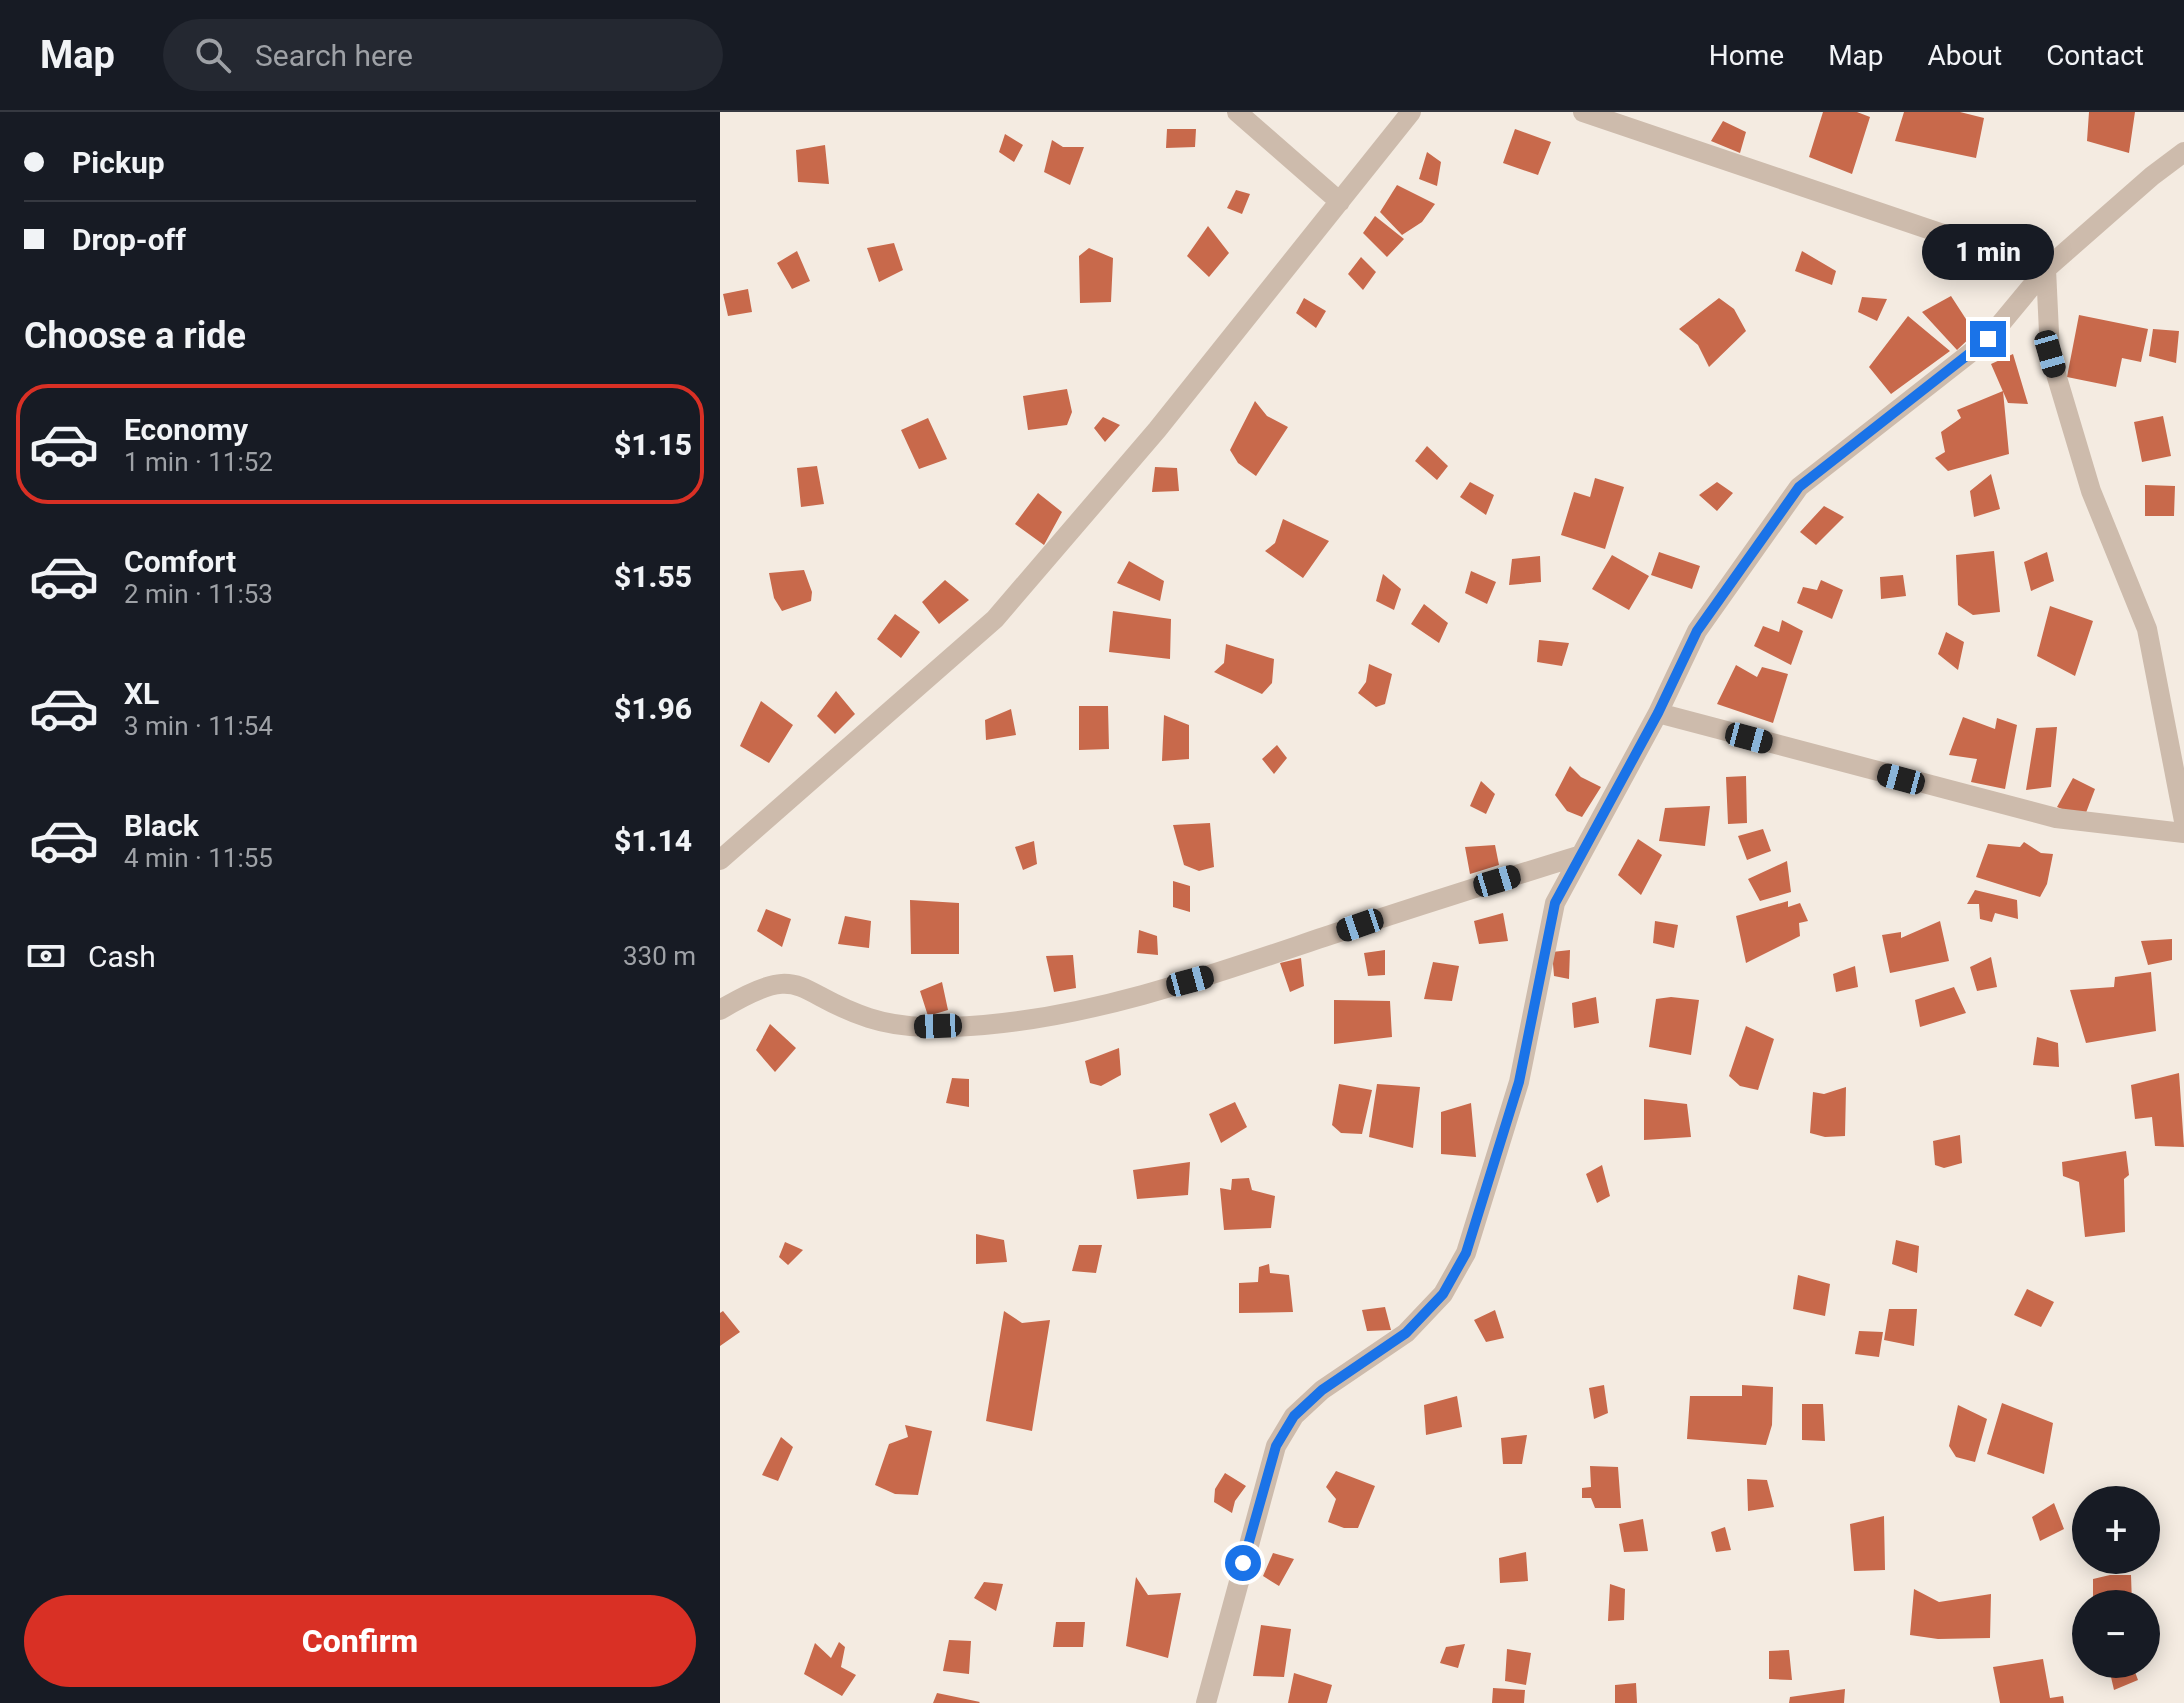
<!DOCTYPE html>
<html lang="en">
<head>
<meta charset="utf-8">
<style>
	:root { --surface:#171b24; --page:#242831; --text:#f1f3f6; --muted:#9ea1a6; --line:#363941; --accent:#d93025 }
	body { margin:0; font-family:Roboto,sans-serif; background:var(--page); color:var(--text); height:100vh; display:flex; flex-direction:column; font-size:30px; white-space:nowrap }
	* { box-sizing:border-box; margin:0 }
	p { font-size:26px; color:var(--muted) }
	.icon { flex:none; width:44px; height:44px; fill:none; stroke:currentColor; stroke-width:2; stroke-linecap:round; stroke-linejoin:round }
	.map { position:relative; flex:1; overflow:hidden }
	.drawer { display:flex; flex-direction:column; background:var(--surface); width:720px }
	.drawer>* { flex:none }
	.guide { display:grid; align-content:center; height:176px; padding:0 24px; background:var(--surface) }
	.fabs { position:absolute; left:1352px; top:1374px; display:grid; gap:16px }
	.fabs a { display:grid; place-items:center; width:88px; height:88px; border-radius:50%; background:var(--surface); box-shadow:0 4px 20px #0003; font-size:40px }
	.end { position:absolute; width:36px; height:36px; margin:-18px; border:10px solid #1a73e8; background:#fff; box-shadow:0 0 0 4px #fff }
	.from { border-radius:50% }
	.bubble { position:absolute; height:56px; border-radius:28px; background:var(--surface); box-shadow:0 4px 20px #0003; font-size:26px; font-weight:800; line-height:56px; text-align:center }
	.car { position:absolute; width:24px; height:48px; margin:-24px -12px; border-radius:10px; box-shadow:0 0 6px 2px #0007; background:linear-gradient(#222 24%,#8ab4d8 0 40%,#222 0 76%,#8ab4d8 0 86%,#222 0) }
	.guide b { display:flex; align-items:center; gap:28px; height:76px; font-size:30px }
	.guide b+b { border-top:2px solid var(--line) }
	.guide i { width:20px; height:20px; background:var(--text) }
	ul { padding:0; list-style:none }
	li { display:flex; align-items:center; gap:24px; height:120px; margin:0 16px 12px; padding:0 8px; border:4px solid transparent; border-radius:32px }
	li div { flex:1 }
	li b { display:block; font-size:30px }
	li em { font-style:normal; font-weight:800 }
	li.active { border-color:var(--accent) }
	li>.icon { width:72px; height:72px; stroke-width:1.5 }
	h2 { padding:0 24px; font-size:36px; line-height:96px }
	.pay { display:flex; align-items:center; gap:20px; height:88px; padding:0 24px; font-size:30px }
	.pay p { margin-inline-start:auto }
	.cta { display:flex; gap:16px; margin-top:auto; padding:16px 24px }
	.cta a { flex:1; height:92px; border-radius:48px; background:var(--accent); color:#fff; font-size:32px; font-weight:800; line-height:92px; text-align:center }
	header { display:flex; align-items:center; gap:48px; box-sizing:border-box; height:112px; padding:0 40px; background:var(--surface); border-bottom:2px solid var(--line) }
	header strong { font-size:38px }
	nav { display:flex; gap:44px; margin-inline-start:auto; font-size:28px }
	.search { width:560px; height:72px; background:var(--page); display:flex; align-items:center; gap:20px; box-sizing:border-box; padding:0 28px; border-radius:44px; color:var(--muted); font-size:30px }
	main { display:flex; flex:1; min-height:0 }
	.map>svg:first-child { display:block }
	.building { fill:#c8694b }
	.lines { fill:none; stroke-linecap:round; stroke-linejoin:round }
	.minor { stroke:#cdbbac; stroke-width:20 }
	.route { stroke:#1a73e8; stroke-width:10 }
</style>
</head>
<body>
<header>
<strong>Map</strong>
<div class="search"><svg class="icon" aria-label="search" viewBox="0 0 24 24"><circle cx="10" cy="10" r="6"/><path d="M15 15l6 6"/></svg>Search here</div>
<nav><a>Home</a><a>Map</a><a>About</a><a>Contact</a></nav>
</header>
<main>
<section class="drawer">
<div class="guide">
<b><i class="from"></i>Pickup</b>
<b><i></i>Drop-off</b>
</div>
<h2>Choose a ride</h2>
<ul>
<li class="active"><svg class="icon" aria-label="car" viewBox="0 0 24 24"><path d="M5 17H2v-5l4-1 3-4h7l3 4 3 1v5h-3M9 17h6M6 11h13"/><circle cx="7" cy="17" r="2"/><circle cx="17" cy="17" r="2"/></svg><div><b>Economy</b><p>1 min · 11:52</p></div><em>$1.15</em></li>
<li><svg class="icon" aria-label="car" viewBox="0 0 24 24"><path d="M5 17H2v-5l4-1 3-4h7l3 4 3 1v5h-3M9 17h6M6 11h13"/><circle cx="7" cy="17" r="2"/><circle cx="17" cy="17" r="2"/></svg><div><b>Comfort</b><p>2 min · 11:53</p></div><em>$1.55</em></li>
<li><svg class="icon" aria-label="car" viewBox="0 0 24 24"><path d="M5 17H2v-5l4-1 3-4h7l3 4 3 1v5h-3M9 17h6M6 11h13"/><circle cx="7" cy="17" r="2"/><circle cx="17" cy="17" r="2"/></svg><div><b>XL</b><p>3 min · 11:54</p></div><em>$1.96</em></li>
<li><svg class="icon" aria-label="car" viewBox="0 0 24 24"><path d="M5 17H2v-5l4-1 3-4h7l3 4 3 1v5h-3M9 17h6M6 11h13"/><circle cx="7" cy="17" r="2"/><circle cx="17" cy="17" r="2"/></svg><div><b>Black</b><p>4 min · 11:55</p></div><em>$1.14</em></li>
</ul>
<div class="pay"><svg class="icon" aria-label="cash" viewBox="0 0 24 24"><path d="M3 7h18v10H3z"/><circle cx="12" cy="12" r="2"/></svg>Cash<p>330 m</p></div>
<div class="cta"><a>Confirm</a></div>
</section>
<div class="map">
<svg width="1464" height="1591" viewBox="0 0 1464 1591">
	<rect width="100%" height="100%" fill="#f4ebe1"/>
	<path class="building" d="M1103 0H1137L1150 5 1132 62 1089 45Z
		M1184 0H1240L1264 6 1256 46 1175 29Z
		M1369 0H1415L1409 41 1367 29Z
		M1003 9 1026 20 1020 41 991 29Z
		M447 17H476L475 35 446 36Z
		M795 17 831 30 818 63 783 51Z
		M285 22 303 33 294 50 279 40Z
		M332 28 343 35H364L350 73 324 60Z
		M105 33 109 72 78 70 76 38Z
		M707 40 721 50 717 74 699 67Z
		M677 73 715 92 702 110 682 123 660 100Z
		M516 78 530 82 522 102 507 96Z
		M655 104 684 127 667 145 643 121Z
		M488 114 509 141 489 165 467 144Z
		M174 131 183 158 159 170 147 136Z
		M369 136 393 146 391 190 360 191 359 144Z
		M77 139 90 169 72 177 57 151Z
		M1082 139 1116 159 1112 173 1075 159Z
		M641 145 656 160 643 178 628 162Z
		M28 177 32 200 8 204 3 182Z
		M1231 184 1255 221 1237 238 1202 200Z
		M1142 185 1167 187 1157 209 1138 200Z
		M584 186 606 199 596 216 576 201Z
		M999 186 1014 197 1026 219 989 255 978 233 959 217Z
		M1359 203 1428 217 1421 250 1402 246 1396 275 1347 265Z
		M1188 204 1230 239 1171 282 1149 255Z
		M1433 217 1459 219 1456 251 1429 244Z
		M1293 242 1308 292 1288 291 1271 252Z
		M347 277 352 300 347 313 308 318 303 284Z
		M1283 279 1289 342 1228 359 1215 346 1225 340 1221 320 1241 306 1237 298Z
		M535 289 547 304 568 315 536 364 518 351 510 338Z
		M1443 304 1451 344 1422 350 1414 310Z
		M383 305 400 313 385 330 374 316Z
		M208 306 227 347 199 357 181 318Z
		M707 334 728 354 717 368 695 349Z
		M97 354 104 392 81 395 77 356Z
		M435 355 457 356 459 379 432 380Z
		M1271 362 1280 397 1254 405 1250 379Z
		M875 366 904 375 885 437 841 423 854 380 870 385Z
		M750 370 774 383 766 403 740 385Z
		M997 370 1013 381 997 399 979 383Z
		M1425 373 1455 374 1454 404H1425Z
		M318 381 342 400 324 433 295 412Z
		M1104 394 1124 405 1096 433 1080 420Z
		M563 407 609 429 583 466 545 439 555 431Z
		M1274 439 1280 500 1253 503 1238 493 1236 443Z
		M939 440 980 454 972 477 931 463Z
		M1327 440 1334 469 1311 479 1304 450Z
		M892 443 929 464 909 498 872 477Z
		M820 444 821 470 789 473 792 447Z
		M409 449 444 469 440 489 397 471Z
		M84 458 92 480 91 489 62 499 54 486 49 461Z
		M751 459 776 470 767 492 745 481Z
		M663 462 681 477 674 498 656 489Z
		M1183 463 1186 484 1161 487 1160 465Z
		M225 468 249 488 219 512 202 490Z
		M1101 468 1123 478 1112 507 1077 491 1083 475 1097 478Z
		M704 492 728 511 719 531 691 512Z
		M1330 494 1373 509 1355 564 1317 544Z
		M393 499 451 507 450 547 389 540Z
		M175 502 200 520 181 546 157 527Z
		M1062 508 1083 519 1071 553 1034 534 1043 514 1059 520Z
		M1226 520 1244 530 1238 558 1218 542Z
		M819 528 849 531 842 554 817 550Z
		M506 532 554 547 552 571 542 582 494 560 504 551Z
		M649 552 672 562 665 592 656 595 638 581 646 570Z
		M1016 553 1037 565 1042 555 1068 562 1053 611 997 592Z
		M116 579 135 602 115 622 97 604Z
		M41 589 73 613 49 651 20 634Z
		M359 594H388L389 637 359 638Z
		M291 597 296 623 266 628 265 608Z
		M444 603 469 613V647L442 649Z
		M1243 605 1275 617 1277 606 1297 613 1285 677 1251 670 1257 647 1229 643Z
		M1337 615 1331 675 1306 678 1316 616Z
		M557 633 567 646 554 662 542 647Z
		M850 654 861 665 881 675 862 705 847 699 835 683Z
		M1026 664 1027 711 1008 712 1006 665Z
		M1353 666 1375 677 1364 706 1337 695Z
		M761 669 775 682 766 702 750 694Z
		M990 694 985 734 939 729 945 696Z
		M490 711 494 755 479 759 464 753 453 713Z
		M1043 717 1051 739 1027 748 1018 724Z
		M918 727 942 743 921 783 898 763Z
		M314 729 317 752 303 758 295 735Z
		M1304 730 1321 741 1333 742 1327 772 1320 785 1256 765 1268 732 1300 735Z
		M775 733 779 753 750 762 745 735Z
		M1067 749 1071 780 1040 789 1028 767Z
		M453 769 470 774V800L453 795Z
		M1255 778 1297 788 1298 807 1275 801 1272 810 1260 807 1259 792H1247Z
		M190 788 239 791V842H191Z
		M1068 789V795L1080 791 1088 809 1079 811 1080 824 1026 851 1016 804Z
		M46 797 71 807 62 835 37 819Z
		M783 801 788 829 759 832 754 809Z
		M125 804 151 809 149 836 118 832Z
		M935 809 958 813 954 836 933 831Z
		M1220 809 1229 849 1170 861 1162 823 1181 820V826Z
		M419 818 437 824 438 843 417 841Z
		M1452 827V848L1428 853 1421 829Z
		M665 838V863L648 864 644 841Z
		M850 838 849 867 834 864 832 840Z
		M353 843 356 876 334 880 326 844Z
		M1271 845 1277 875 1257 879 1250 855Z
		M581 846 584 874 570 880 560 851Z
		M713 850 739 854 732 889 704 887Z
		M1135 854 1138 875 1116 880 1113 862Z
		M1431 860 1436 919 1366 931 1350 878 1394 875 1395 865Z
		M222 870 228 898 208 904 200 879Z
		M1234 875 1246 901 1200 915 1195 888Z
		M876 885 879 911 854 916 852 891Z
		M951 885 979 888 971 943 929 935 936 887Z
		M614 888 670 889 672 925 614 932Z
		M50 912 76 936 55 960 36 938Z
		M1026 914 1054 927 1038 978 1020 974 1009 964Z
		M1317 925 1338 931 1339 955 1313 953Z
		M399 936 401 963 381 974 370 971 365 949Z
		M1459 961 1464 1035 1435 1034 1432 1005 1415 1007 1411 973Z
		M232 966 249 967V995L226 991Z
		M619 972 652 978 642 1022 621 1021 612 1013Z
		M657 972 700 975 693 1036 649 1025Z
		M1126 975 1125 1024 1105 1025 1090 1021 1093 980 1104 982Z
		M924 987 967 992 971 1025 924 1028Z
		M515 990 527 1015 501 1031 489 1002Z
		M751 991 756 1045 721 1042V1000Z
		M1240 1023 1242 1051 1224 1056 1215 1053 1213 1029Z
		M1406 1039 1409 1063 1404 1067 1405 1120 1365 1125 1359 1070 1343 1064 1342 1050Z
		M470 1050 468 1083 417 1087 413 1058Z
		M882 1053 890 1084 877 1091 866 1062Z
		M529 1066 532 1078 555 1084 551 1116 504 1118 500 1076 511 1078 512 1067Z
		M256 1122 284 1128 287 1150 256 1152Z
		M1176 1128 1199 1134 1197 1161 1172 1152Z
		M65 1130 83 1138 68 1153 59 1145Z
		M359 1133H382L376 1161 352 1159Z
		M549 1152 550 1161 569 1163 573 1200 519 1201V1171L538 1170 539 1155Z
		M1078 1163 1110 1172 1105 1204 1073 1197Z
		M1307 1177 1334 1190 1321 1215 1294 1203Z
		M665 1195 671 1218 647 1219 642 1198Z
		M1169 1197H1197L1194 1234 1164 1228Z
		M775 1198 784 1226 766 1230 754 1208Z
		M3 1199 20 1220 0 1234V1201Z
		M284 1199 302 1211 330 1208 312 1319 266 1309Z
		M1139 1219 1163 1220 1159 1245 1135 1242Z
		M884 1273 888 1301 874 1307 869 1276Z
		M1022 1273 1053 1275 1052 1313 1046 1333 967 1327 970 1284H1022Z
		M737 1284 742 1315 706 1323 704 1293Z
		M1282 1291 1333 1311 1324 1362 1267 1342Z
		M1082 1292H1103L1105 1329 1082 1328Z
		M1238 1293 1267 1307 1255 1350 1236 1345 1229 1334Z
		M185 1313 212 1319 198 1383 175 1382 155 1373 169 1332 188 1325Z
		M807 1323 802 1352H783L781 1326Z
		M61 1325 73 1335 58 1369 42 1363Z
		M870 1354 898 1355 901 1396H875L871 1386H862V1376L871 1375Z
		M616 1359 655 1374 638 1416H624L608 1410 616 1387 606 1375Z
		M505 1361 526 1374 515 1389 512 1401 494 1390 495 1377Z
		M1027 1367 1047 1368 1054 1395 1028 1399Z
		M1334 1391 1344 1417 1320 1429 1312 1405Z
		M1164 1404 1165 1458 1134 1459 1130 1412Z
		M923 1407 928 1439 904 1440 899 1412Z
		M1005 1415 1011 1438 996 1440 991 1420Z
		M806 1440 808 1469 780 1471 779 1446Z
		M553 1441 574 1447 559 1474 543 1464Z
		M1390 1463H1411L1412 1492H1373V1467Z
		M416 1465 428 1483 461 1481 448 1546 406 1534Z
		M264 1470 283 1472 276 1499 254 1486Z
		M890 1472 905 1477 904 1508 888 1509Z
		M1194 1477 1219 1490 1271 1482 1270 1526 1218 1527 1190 1523Z
		M336 1510H365L363 1535H333Z
		M541 1513 571 1517 564 1565 533 1564Z
		M229 1528 251 1529 249 1562 223 1559Z
		M119 1530 125 1535 121 1555 136 1563 122 1584 84 1562 95 1531 111 1546Z
		M745 1532 738 1556 720 1551 726 1535Z
		M787 1537 811 1541 806 1573 785 1569Z
		M1069 1538 1072 1568 1049 1567V1539Z
		M1323 1547 1330 1586 1343 1584 1344 1591H1280L1273 1555Z
		M1388 1552H1412L1418 1568 1394 1578Z
		M574 1561 612 1573 607 1591H568Z
		M916 1571 917 1591H895V1573Z
		M773 1576 805 1578 804 1591H772Z
		M1125 1577 1124 1591H1069L1070 1585Z
		M217 1581 260 1590 259 1591H213Z"/>
	<g class="lines">
		<path class="minor" d="M517 0 620 90
			M1464 40 1432 64 1326 157 1330 242 1371 379 1427 517 1464 709
			M938 601 1336 706 1464 721
			M0 748 275 507 437 318 691 0
			M0 898C84 847 74 882 149 906 186 918 226 916 264 913 380 903 494 862 604 825 688 797 773 770 858 744
			M486 1591 556 1334 574 1304 602 1278 686 1221 723 1182 746 1141 799 970 835 791 938 601 977 519 1079 375 1268 227 1326 157 863 0"/>
	</g>
	<g class="lines">
		<path class="route" d="M523 1451 556 1334 574 1304 602 1278 686 1221 723 1182 746 1141 799 970 835 791 938 601 977 519 1079 375 1268 227"/>
	</g>
</svg>
<div class="fabs">
<a>+</a>
<a>−</a>
</div>
<i class="end from" style="left:523px;top:1451px"></i>
<i class="end" style="left:1268px;top:227px"></i>
<div class="bubble" style="left:1202px;top:112px;width:132px">1 min</div>
<i class="car" style="left:1330px;top:242px;rotate:164deg"></i>
<i class="car" style="left:1029px;top:626px;rotate:105deg"></i>
<i class="car" style="left:1181px;top:667px;rotate:285deg"></i>
<i class="car" style="left:777px;top:769px;rotate:73deg"></i>
<i class="car" style="left:640px;top:813px;rotate:251deg"></i>
<i class="car" style="left:470px;top:869px;rotate:75deg"></i>
<i class="car" style="left:218px;top:914px;rotate:268deg"></i>
</div>
</main>
</body>
</html>
